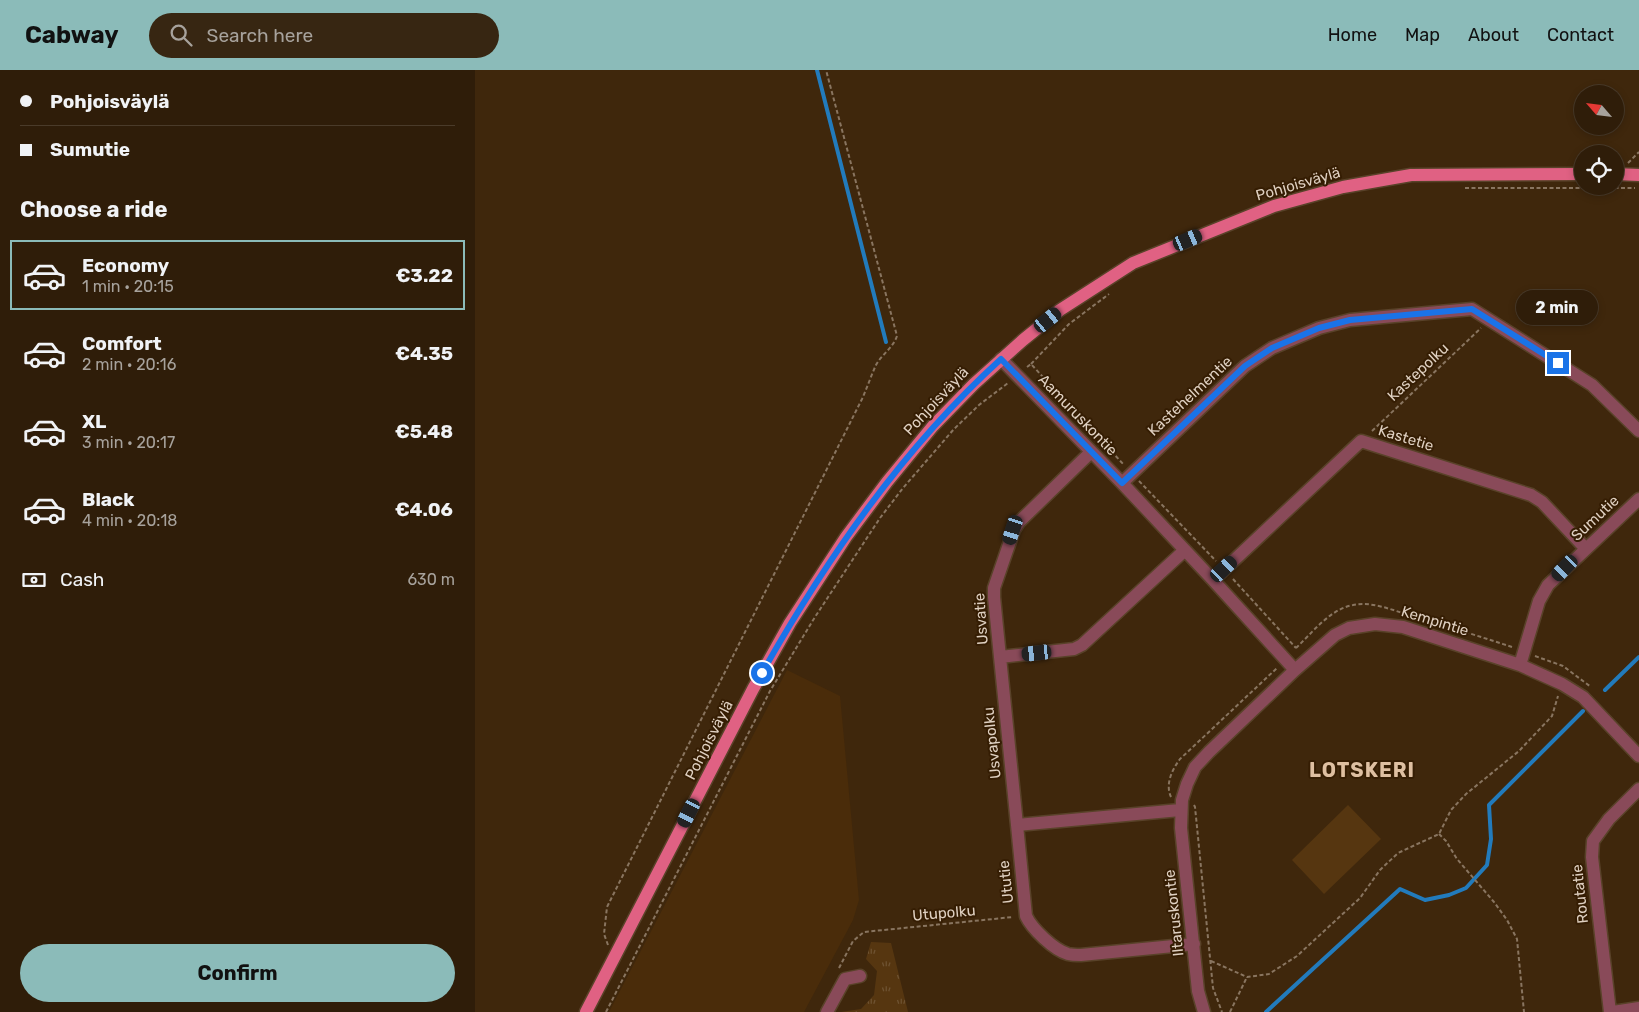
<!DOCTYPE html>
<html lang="en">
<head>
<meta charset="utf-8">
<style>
	:root { --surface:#2f1d09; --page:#372612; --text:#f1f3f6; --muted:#a7a29c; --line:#4a3b2a; --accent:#8bbbb9 }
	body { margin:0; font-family:Rubik,sans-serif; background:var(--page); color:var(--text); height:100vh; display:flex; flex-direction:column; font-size:19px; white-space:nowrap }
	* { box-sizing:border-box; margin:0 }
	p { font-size:16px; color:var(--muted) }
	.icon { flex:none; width:28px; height:28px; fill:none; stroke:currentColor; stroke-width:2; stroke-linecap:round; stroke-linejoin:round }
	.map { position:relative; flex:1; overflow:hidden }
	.side { display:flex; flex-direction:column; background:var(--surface); width:475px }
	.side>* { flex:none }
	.guide { display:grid; align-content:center; height:110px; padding:0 20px; background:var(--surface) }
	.needle { width:32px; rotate:298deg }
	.controls { position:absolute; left:1099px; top:15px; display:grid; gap:10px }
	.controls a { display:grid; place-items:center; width:50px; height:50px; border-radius:50%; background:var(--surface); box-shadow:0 2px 8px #0003,0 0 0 1px var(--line); font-size:25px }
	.end { position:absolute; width:22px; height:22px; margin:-11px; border:6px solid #1a73e8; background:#fff; box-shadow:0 0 0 2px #fff }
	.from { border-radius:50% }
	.bubble { position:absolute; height:35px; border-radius:18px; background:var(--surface); box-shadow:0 2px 8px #0003,0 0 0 1px var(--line); font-size:16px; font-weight:700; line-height:35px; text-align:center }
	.car { position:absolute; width:15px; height:30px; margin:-15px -8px; border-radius:6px; box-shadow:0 0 4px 1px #0007; background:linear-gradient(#222 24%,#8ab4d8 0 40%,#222 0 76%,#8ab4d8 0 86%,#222 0) }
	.guide b { display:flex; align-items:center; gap:18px; height:48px; font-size:19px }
	.guide b+b { border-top:1px solid var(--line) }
	.guide i { width:12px; height:12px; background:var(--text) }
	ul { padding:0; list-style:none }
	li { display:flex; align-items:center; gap:15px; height:70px; margin:0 10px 8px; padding:0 10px; border:2px solid transparent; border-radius:0px }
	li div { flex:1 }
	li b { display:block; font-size:19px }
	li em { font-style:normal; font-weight:700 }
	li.active { border-color:var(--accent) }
	li>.icon { width:45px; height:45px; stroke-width:1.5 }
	h2 { padding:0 20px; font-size:22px; line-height:60px }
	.pay { display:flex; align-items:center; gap:12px; height:55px; padding:0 20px; font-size:19px }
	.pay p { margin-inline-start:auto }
	.primary-button { display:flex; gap:10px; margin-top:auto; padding:10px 20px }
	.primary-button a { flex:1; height:58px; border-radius:30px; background:var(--accent); color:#111; font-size:20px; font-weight:700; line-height:58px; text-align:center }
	header { display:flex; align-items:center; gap:30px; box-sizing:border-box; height:70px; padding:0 25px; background:var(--accent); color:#111 }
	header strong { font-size:24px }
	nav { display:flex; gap:28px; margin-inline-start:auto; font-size:18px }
	.search { width:350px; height:45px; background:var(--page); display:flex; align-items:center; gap:12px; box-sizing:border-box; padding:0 18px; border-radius:28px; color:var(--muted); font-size:19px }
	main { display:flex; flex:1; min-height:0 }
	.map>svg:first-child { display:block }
	.built { fill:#4a2c0a }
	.grass { fill:url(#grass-tufts) }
	.garden { fill:#563610 }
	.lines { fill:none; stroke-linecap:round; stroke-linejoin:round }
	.stream { stroke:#227bbc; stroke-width:4 }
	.minor-casing { stroke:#594229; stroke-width:15 }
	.major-casing { stroke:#594229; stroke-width:15 }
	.path { stroke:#897560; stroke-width:2; stroke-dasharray:4 2.5; stroke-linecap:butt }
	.minor { stroke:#894a59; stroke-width:12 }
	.major { stroke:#e06183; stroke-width:12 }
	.route { stroke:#1a73e8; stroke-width:6 }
	.labels { text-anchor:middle; stroke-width:4; stroke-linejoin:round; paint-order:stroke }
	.street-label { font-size:15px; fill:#dfd0c1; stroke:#351d03 }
	.district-label { font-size:20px; font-weight:bold; letter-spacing:1px; fill:#debfa1; stroke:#351d03 }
</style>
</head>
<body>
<header>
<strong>Cabway</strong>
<div class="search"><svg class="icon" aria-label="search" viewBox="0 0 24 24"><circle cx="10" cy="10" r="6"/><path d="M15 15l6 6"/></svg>Search here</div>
<nav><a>Home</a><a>Map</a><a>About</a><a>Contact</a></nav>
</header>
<main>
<section class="side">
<div class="guide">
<b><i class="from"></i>Pohjoisväylä</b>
<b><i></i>Sumutie</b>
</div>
<h2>Choose a ride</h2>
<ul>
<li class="active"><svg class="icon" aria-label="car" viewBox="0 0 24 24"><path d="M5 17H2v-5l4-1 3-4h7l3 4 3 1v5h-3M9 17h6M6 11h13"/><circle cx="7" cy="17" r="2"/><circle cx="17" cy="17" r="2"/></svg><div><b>Economy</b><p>1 min · 20:15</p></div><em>€3.22</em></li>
<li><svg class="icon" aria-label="car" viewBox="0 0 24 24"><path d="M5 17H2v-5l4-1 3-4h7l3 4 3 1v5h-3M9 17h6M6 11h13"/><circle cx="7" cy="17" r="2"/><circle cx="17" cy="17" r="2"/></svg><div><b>Comfort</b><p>2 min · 20:16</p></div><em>€4.35</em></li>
<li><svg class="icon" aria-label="car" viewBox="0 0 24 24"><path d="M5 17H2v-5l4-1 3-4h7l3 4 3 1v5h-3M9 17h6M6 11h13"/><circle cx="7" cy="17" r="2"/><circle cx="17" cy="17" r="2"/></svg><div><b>XL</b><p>3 min · 20:17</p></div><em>€5.48</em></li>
<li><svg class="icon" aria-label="car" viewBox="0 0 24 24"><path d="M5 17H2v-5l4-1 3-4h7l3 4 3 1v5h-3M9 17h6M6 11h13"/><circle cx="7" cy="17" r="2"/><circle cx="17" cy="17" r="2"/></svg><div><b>Black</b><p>4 min · 20:18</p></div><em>€4.06</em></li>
</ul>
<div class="pay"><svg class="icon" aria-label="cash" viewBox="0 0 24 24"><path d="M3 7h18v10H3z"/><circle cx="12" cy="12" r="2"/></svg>Cash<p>630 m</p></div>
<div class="primary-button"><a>Confirm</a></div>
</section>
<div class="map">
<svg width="1164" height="942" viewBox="0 0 1164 942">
	<defs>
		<pattern id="grass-tufts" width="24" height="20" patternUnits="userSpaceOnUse" patternTransform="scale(1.25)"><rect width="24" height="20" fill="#563610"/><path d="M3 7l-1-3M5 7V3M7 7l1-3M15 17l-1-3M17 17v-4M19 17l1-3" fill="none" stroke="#6e5231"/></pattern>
	</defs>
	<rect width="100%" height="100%" fill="#3f270c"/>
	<path class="built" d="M312 600 365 626 384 830 378 850 329 942H134Z"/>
	<path class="grass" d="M396 872 416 873 433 942H366L386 939 399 925 402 901 391 889Z"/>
	<path class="garden" d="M873 735 906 769 849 824 817 790Z"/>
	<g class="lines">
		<path class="stream" d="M342 0 411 272
			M1130 620 1164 587
			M791 942 925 819 950 830 974 825 991 818 1012 795 1016 769 1014 735 1108 641"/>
		<defs>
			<path id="minor" d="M526 289 647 413 738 510 820 600
				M616 382 544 452 539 460 519 518V527L525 587 599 579 607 575 710 480
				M647 413 770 296 797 278 844 258 875 250 997 239 1117 315 1164 361
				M738 510 886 371 1056 425 1067 432 1111 479
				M525 587 542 755
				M1045 595 1064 531 1073 515 1164 429
				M705 740 542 755 551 846C557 859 579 880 593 884 597 885 602 885 606 885L719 874
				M352 942 370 909 385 906
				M729 942 723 921 706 758 707 730 712 714 720 697 734 682 820 600 860 565 874 558 900 554 928 557 1045 595 1087 614 1108 627 1164 686
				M1135 942 1117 787 1118 771 1134 749 1164 719
				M1138 942 1164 938"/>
			<path id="major" d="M1140 104 1164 105
				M111 942 278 619 315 553 371 467 412 412 458 356 499 314 548 270 585 240 658 193 799 136 868 117 936 105 1108 104"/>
		</defs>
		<use href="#minor" class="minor-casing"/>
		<use href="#major" class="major-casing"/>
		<path class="path" d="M1153 93 1164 82
			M990 118H1160
			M556 294 594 254 634 224
			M552 297 556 294 649 395
			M897 361 1006 258
			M664 411 741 491
			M758 509 821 578
			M821 578C837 563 855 539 878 535 896 531 917 540 934 545 969 555 1003 566 1037 577
			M1060 586 1088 596 1116 617
			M696 727C690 714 697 700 705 689L802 598
			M719 735 720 737 738 918 747 942
			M964 764 971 771 982 789 1019 832 1032 850 1042 869 1049 942
			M133 875 129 864 132 837 387 329C392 318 396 306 401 295 407 284 418 278 422 266L351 0
			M736 891 772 907 794 904 822 886 885 828 905 800 923 783 964 764 976 740 991 724 1044 681 1077 646 1083 626
			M364 898 378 871 389 862 538 847
			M131 942 295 621 340 547 405 448 428 418 479 359 504 335 533 313
			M755 942 772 907"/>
		<use href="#minor" class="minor"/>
		<use href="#major" class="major"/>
	</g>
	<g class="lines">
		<path class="route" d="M287 603C352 488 428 378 526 289L647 413 770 296 797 278 844 258 875 250 997 239 1083 293"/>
	</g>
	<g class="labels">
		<g class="street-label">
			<text transform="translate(823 114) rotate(-16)" y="5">Pohjoisväylä</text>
			<text transform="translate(943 302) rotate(-43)" y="5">Kastepolku</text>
			<text transform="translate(715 326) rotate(-43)" y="5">Kastehelmentie</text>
			<text transform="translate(461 331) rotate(-47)" y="5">Pohjoisväylä</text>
			<text transform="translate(603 345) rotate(46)" y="5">Aamuruskontie</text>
			<text transform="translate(931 368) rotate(17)" y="5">Kastetie</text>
			<text transform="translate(1120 448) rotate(-43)" y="5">Sumutie</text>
			<text transform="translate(506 549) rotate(-94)" y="5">Usvatie</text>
			<text transform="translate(960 551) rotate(17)" y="5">Kempintie</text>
			<text transform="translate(234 670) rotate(-63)" y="5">Pohjoisväylä</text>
			<text transform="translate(517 673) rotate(-96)" y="5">Usvapolku</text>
			<text transform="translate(531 812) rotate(-96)" y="5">Ututie</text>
			<text transform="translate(1105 824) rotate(-96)" y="5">Routatie</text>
			<text transform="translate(469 843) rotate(-5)" y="5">Utupolku</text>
			<text transform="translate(699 843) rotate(-96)" y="5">Iltaruskontie</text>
		</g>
		<g class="district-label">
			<text x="887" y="707">LOTSKERI</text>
		</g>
	</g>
</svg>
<div class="controls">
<a><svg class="needle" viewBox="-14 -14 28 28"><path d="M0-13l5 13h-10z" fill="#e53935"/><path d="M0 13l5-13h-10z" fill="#a7a29c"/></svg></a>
<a><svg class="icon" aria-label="locate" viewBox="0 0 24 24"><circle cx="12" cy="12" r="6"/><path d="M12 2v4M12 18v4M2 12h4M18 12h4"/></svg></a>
</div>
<i class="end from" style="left:287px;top:603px"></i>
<i class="end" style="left:1083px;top:293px"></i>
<div class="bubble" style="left:1041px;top:220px;width:82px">2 min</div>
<i class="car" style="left:713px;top:170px;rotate:67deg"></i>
<i class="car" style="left:573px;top:250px;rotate:51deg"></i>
<i class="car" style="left:538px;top:460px;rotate:198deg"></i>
<i class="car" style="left:1090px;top:498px;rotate:224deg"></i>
<i class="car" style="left:749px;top:499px;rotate:47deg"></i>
<i class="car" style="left:562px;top:583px;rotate:264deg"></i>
<i class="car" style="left:214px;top:743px;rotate:207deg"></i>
</div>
</main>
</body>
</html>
